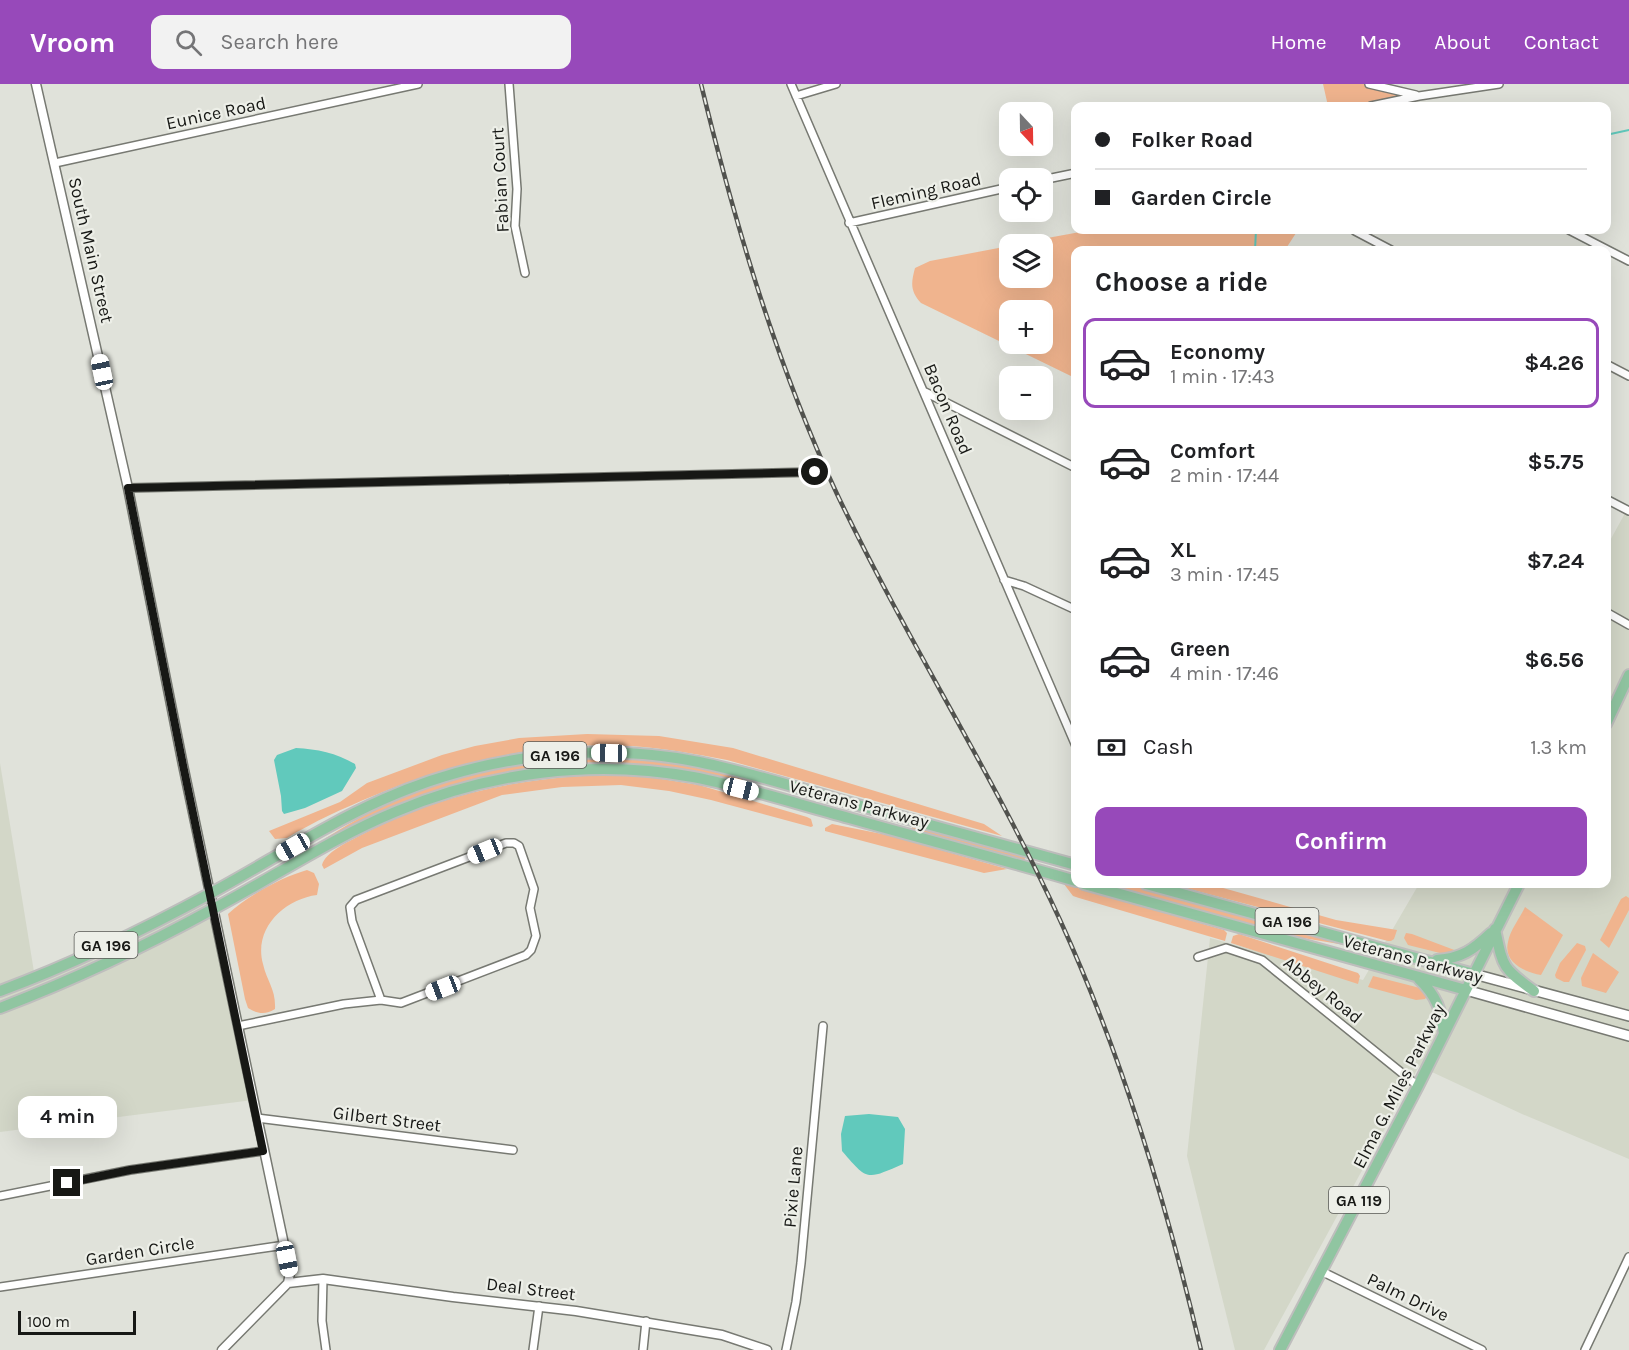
<!DOCTYPE html>
<html lang="en">
<head>
<meta charset="utf-8">
<style>
	:root { --surface:#fff; --page:#f2f2f2; --text:#202124; --muted:#757577; --line:#e0e0e0; --accent:#9749ba }
	body { margin:0; font-family:Karla,sans-serif; background:var(--page); color:var(--text); height:100vh; display:flex; flex-direction:column; font-size:22px; white-space:nowrap }
	* { box-sizing:border-box; margin:0 }
	p { font-size:20px; color:var(--muted) }
	.icon { flex:none; width:33px; height:33px; fill:none; stroke:currentColor; stroke-width:2; stroke-linecap:round; stroke-linejoin:round }
	.map { position:relative; flex:1; overflow:hidden }
	.drawer { position:absolute; left:1071px; top:162px; width:540px; height:642px; display:flex; flex-direction:column; background:var(--surface); border-radius:12px; box-shadow:0 6px 24px #0002 }
	.drawer>* { flex:none }
	.guide { position:absolute; left:1071px; top:18px; width:540px; height:132px; border-radius:12px; box-shadow:0 6px 24px #0002; display:grid; align-content:center; height:132px; padding:0 24px; background:var(--surface) }
	.needle { width:39px; rotate:158deg }
	.controls { position:absolute; left:999px; top:18px; display:grid; gap:12px }
	.controls a { display:grid; place-items:center; width:54px; height:54px; border-radius:12px; background:var(--surface); box-shadow:0 6px 24px #0002; font-size:30px }
	.scale { position:absolute; left:18px; bottom:15px; width:118px; box-sizing:border-box; padding-left:6px; border:3px solid #171815; border-top:0; font-size:16px; line-height:21px; white-space:nowrap; color:#171815; -webkit-text-stroke:4px #edefe8; paint-order:stroke }
	.end { position:absolute; width:27px; height:27px; margin:-14px; border:8px solid #171815; background:#fff; box-shadow:0 0 0 3px #fff }
	.from { border-radius:50% }
	.bubble { position:absolute; height:42px; border-radius:12px; background:var(--surface); box-shadow:0 6px 24px #0002; font-size:20px; font-weight:700; line-height:42px; text-align:center }
	.car { position:absolute; width:18px; height:36px; margin:-18px -9px; border-radius:8px; box-shadow:0 0 4px 2px #0007; background:linear-gradient(#fff 24%,#345 0 40%,#fff 0 76%,#345 0 86%,#fff 0) }
	.guide b { display:flex; align-items:center; gap:21px; height:57px; font-size:22px }
	.guide b+b { border-top:2px solid var(--line) }
	.guide i { width:15px; height:15px; background:var(--text) }
	ul { padding:0; list-style:none }
	li { display:flex; align-items:center; gap:18px; height:90px; margin:0 12px 9px; padding:0 12px; border:3px solid transparent; border-radius:12px }
	li div { flex:1 }
	li b { display:block; font-size:22px }
	li em { font-style:normal; font-weight:700 }
	li.selected { border-color:var(--accent) }
	li>.icon { width:54px; height:54px; stroke-width:1.5 }
	h2 { padding:0 24px; font-size:27px; line-height:72px }
	.pay { display:flex; align-items:center; gap:15px; height:66px; padding:0 24px; font-size:22px }
	.pay p { margin-inline-start:auto }
	.primary-button { display:flex; gap:12px; margin-top:auto; padding:12px 24px }
	.primary-button a { flex:1; height:69px; border-radius:12px; background:var(--accent); color:#fff; font-size:24px; font-weight:700; line-height:69px; text-align:center }
	header { display:flex; align-items:center; gap:36px; box-sizing:border-box; height:84px; padding:0 30px; background:var(--accent); color:#fff }
	header strong { font-size:28px }
	nav { display:flex; gap:33px; margin-inline-start:auto; font-size:21px }
	.search { width:420px; height:54px; background:var(--page); display:flex; align-items:center; gap:15px; box-sizing:border-box; padding:0 21px; border-radius:12px; color:var(--muted); font-size:22px }
	.map>svg:first-child { display:block }
	.built { fill:#d3d7c8 }
	.green { fill:#f0b48e; fill-rule:evenodd }
	.water { fill:#61c9bc }
	.lines { fill:none; stroke-linecap:round; stroke-linejoin:round }
	.stream { stroke:#61c9bc; stroke-width:2 }
	.minor-casing { stroke:#777972; stroke-width:10 }
	.tertiary-casing { stroke:#777972; stroke-width:11 }
	.secondary-casing { stroke:#777972; stroke-width:12 }
	.primary-casing { stroke:#bebebd; stroke-width:14 }
	.minor { stroke:#fff; stroke-width:7 }
	.tertiary { stroke:#fff; stroke-width:8 }
	.secondary { stroke:#fff; stroke-width:9 }
	.primary { stroke:#90c5a1; stroke-width:10 }
	.rail-casing { stroke:#51524e; stroke-width:4.5 }
	.rail { stroke:#edefe8; stroke-width:2; stroke-dasharray:7; stroke-linecap:butt }
	.route { stroke:#171815; stroke-width:8 }
	.labels { text-anchor:middle; stroke-width:4.5; stroke-linejoin:round; paint-order:stroke }
	.shield { fill:#edefe8; stroke:#575854; stroke-width:1.5 }
	.shield-label { font-size:16px; font-weight:bold; fill:#171815 }
	.street-label { font-size:18px; fill:#171815; stroke:#edefe8 }
</style>
</head>
<body>
<header>
<strong>Vroom</strong>
<div class="search"><svg class="icon" aria-label="search" viewBox="0 0 24 24"><circle cx="10" cy="10" r="6"/><path d="M15 15l6 6"/></svg>Search here</div>
<nav><a>Home</a><a>Map</a><a>About</a><a>Contact</a></nav>
</header>
<div class="map">
<svg width="1629" height="1266" viewBox="0 0 1629 1266">
	<rect width="100%" height="100%" fill="#e0e2da"/>
	<path class="built" d="M1629 422V1075L1522 1030 1419 982 1264 1266H1235L1187 1072 1210 854 1363 896 1419 800H1606L1607 462Z
		M0 679 35 894 209 806 253 1016 0 1048Z"/>
	<path class="green" d="M1323 0H1368L1405 9V15L1371 22H1328Z
		M1091 146H1298L1285 166H1076L1075 294 921 219C910 207 911 199 915 184L930 177 1009 162 1010 194H1042V160H1015ZM1010 226H1042V260H1010Z
		M587 650 659 652 733 664 984 740 1002 752 727 676C695 670 664 664 631 662 542 657 455 678 373 712 344 724 313 738 287 754L275 755 269 747 340 718 367 699 442 671 475 662 519 654Z
		M610 674 678 679 743 694 742 697C711 692 680 684 648 681 535 670 425 701 328 756L326 754C414 697 506 676 610 674Z
		M621 691 649 693 699 701 807 733 811 735 813 742 811 743 711 716 669 707 621 701 562 703 502 711 362 764 324 785 322 781C326 768 346 759 357 753 439 709 528 691 621 691Z
		M832 740 892 752 1007 785 984 789 825 747V744Z
		M912 743 937 747 1023 771 1025 774 1024 777 912 746Z
		M307 786 314 789 319 800 317 811C285 815 253 844 263 880 267 898 276 905 275 925 266 931 257 930 248 924L245 915 228 830C247 812 282 793 307 786Z
		M1064 800 1224 846 1227 849 1225 857 1079 814 1073 812Z
		M1104 800H1128L1346 858 1345 861 1285 851Z
		M1170 800H1209L1336 836 1397 846 1394 855 1391 857H1388Z
		M1626 812 1629 814V826L1609 864 1600 856 1621 815Z
		M1525 823 1563 851 1541 891C1525 888 1503 879 1508 858 1510 846 1520 834 1525 823Z
		M1406 849 1412 850 1457 867 1444 870 1408 861 1404 854Z
		M1239 850 1358 889 1360 892 1358 900 1231 859 1233 852Z
		M1577 859 1585 862 1586 866 1569 898H1564L1556 894 1555 891 1560 879Z
		M1593 869 1619 888 1606 909 1582 902 1581 894Z
		M1373 892 1420 904 1428 911 1425 915 1416 916 1368 903Z"/>
	<path class="water" d="M296 664C317 665 336 669 355 680L356 684 342 707 305 724 284 730 282 727 281 712 274 676 277 671Z
		M869 1030 898 1033 905 1045 903 1080C866 1096 868 1097 842 1067L841 1050 845 1032Z"/>
	<g class="lines">
		<path class="stream" d="M1606 51 1629 46
			M1255 166 1256 146"/>
		<defs>
			<path id="minor" d="M509 0 517 105 515 142 525 189
				M791 0 1076 662
				M1369 0 1416 11
				M796 12 836 0
				M1371 22 1419 12 1499 0
				M55 79 418 0
				M1042 96 1076 89
				M849 139 1010 103
				M1569 146 1629 177
				M1355 147 1391 166
				M1606 280 1629 292
				M925 308 1076 384
				M128 404 815 388
				M1606 415 1629 427
				M1004 496 1024 502 1076 526
				M1606 528 1629 541
				M1198 873 1226 864 1262 876 1418 1002
				M238 942 344 920 381 916 401 919 526 871 531 866 536 852 530 824 534 805 519 762 514 759H506L356 816 350 823 352 837 381 916
				M257 1034 513 1066
				M0 1112 130 1086 263 1067
				M1321 1187 1482 1266
				M323 1195 322 1237 326 1266
				M0 1203 285 1161
				M533 1266 539 1222
				M643 1266 646 1237
				M786 1266 796 1218 801 1179 823 942
				M1585 1266 1629 1173"/>
			<path id="tertiary" d="M36 0 128 404 183 681 290 1189 288 1199 222 1266
				M288 1199 323 1195 453 1213 576 1227 722 1251 767 1266"/>
			<path id="secondary" d="M1474 890 1629 932
				M1466 906 1629 952"/>
			<path id="primary" d="M1606 640 1629 591
				M1084 800 1466 906
				M1146 800 1474 890
				M1495 845C1503 883 1502 884 1534 907
				M1437 876C1462 874 1473 866 1491 849
				M1419 895C1436 911 1442 927 1444 950
				M0 907C73 880 145 845 213 808 270 777 325 741 384 715 481 672 595 657 699 678 748 688 795 703 843 717 921 738 998 760 1076 781
				M0 924C73 896 144 863 213 825 274 793 332 754 395 728 489 688 593 675 693 693 746 703 797 720 849 734 924 755 1000 775 1076 797
				M1280 1266 1418 1002 1519 800"/>
		</defs>
		<use href="#minor" class="minor-casing"/>
		<use href="#tertiary" class="tertiary-casing"/>
		<use href="#secondary" class="secondary-casing"/>
		<use href="#primary" class="primary-casing"/>
		<use href="#minor" class="minor"/>
		<use href="#tertiary" class="tertiary"/>
		<use href="#secondary" class="secondary"/>
		<use href="#primary" class="primary"/>
		<defs>
			<path id="rail" d="M701 0C735 140 776 279 837 410 906 555 993 690 1060 836 1123 974 1166 1119 1201 1266"/>
		</defs>
		<use href="#rail" class="rail-casing"/>
		<use href="#rail" class="rail"/>
	</g>
	<g class="lines">
		<path class="route" d="M67 1099 130 1086 263 1067 183 681 128 404 815 388"/>
	</g>
	<g class="labels">
		<g class="shield">
			<rect x="523.5" y="658" width="63" height="26" rx="4.5"/>
			<rect x="1255.5" y="824" width="63" height="26" rx="4.5"/>
			<rect x="74.5" y="848" width="63" height="26" rx="4.5"/>
			<rect x="1329" y="1103" width="60" height="26" rx="4.5"/>
		</g>
		<g class="shield-label">
			<text x="555" y="677">GA 196</text>
			<text x="1287" y="843">GA 196</text>
			<text x="106" y="867">GA 196</text>
			<text x="1359" y="1122">GA 119</text>
		</g>
		<g class="street-label">
			<text transform="translate(216 29) rotate(-12)" y="6">Eunice Road</text>
			<text transform="translate(500 96) rotate(-93)" y="6">Fabian Court</text>
			<text transform="translate(926 107) rotate(-13)" y="6">Fleming Road</text>
			<text transform="translate(91 166) rotate(77)" y="6">South Main Street</text>
			<text transform="translate(948 325) rotate(67)" y="6">Bacon Road</text>
			<text transform="translate(859 720) rotate(15)" y="6">Veterans Parkway</text>
			<text transform="translate(1413 875) rotate(15)" y="6">Veterans Parkway</text>
			<text transform="translate(1323 906) rotate(39)" y="6">Abbey Road</text>
			<text transform="translate(1399 1002) rotate(-63)" y="6">Elma G. Miles Parkway</text>
			<text transform="translate(387 1035) rotate(7)" y="6">Gilbert Street</text>
			<text transform="translate(793 1103) rotate(-85)" y="6">Pixie Lane</text>
			<text transform="translate(140 1167) rotate(-9)" y="6">Garden Circle</text>
			<text transform="translate(531 1205) rotate(7)" y="6">Deal Street</text>
			<text transform="translate(1408 1213) rotate(26)" y="6">Palm Drive</text>
		</g>
	</g>
</svg>
<div class="controls">
<a><svg class="needle" viewBox="-14 -14 28 28"><path d="M0-13l5 13h-10z" fill="#e53935"/><path d="M0 13l5-13h-10z" fill="#757577"/></svg></a>
<a><svg class="icon" aria-label="locate" viewBox="0 0 24 24"><circle cx="12" cy="12" r="6"/><path d="M12 2v4M12 18v4M2 12h4M18 12h4"/></svg></a>
<a><svg class="icon" aria-label="layers" viewBox="0 0 24 24"><path d="M12 4l9 5-9 5-9-5zM3 14l9 5 9-5"/></svg></a>
<a>+</a>
<a>−</a>
</div>
<div class="scale">100 m</div>
<i class="end from" style="left:815px;top:388px"></i>
<i class="end" style="left:67px;top:1099px"></i>
<div class="bubble" style="left:18px;top:1012px;width:99px">4 min</div>
<i class="car" style="left:102px;top:288px;rotate:348deg"></i>
<i class="car" style="left:609px;top:669px;rotate:271deg"></i>
<i class="car" style="left:741px;top:705px;rotate:104deg"></i>
<i class="car" style="left:293px;top:763px;rotate:241deg"></i>
<i class="car" style="left:485px;top:767px;rotate:248deg"></i>
<i class="car" style="left:443px;top:904px;rotate:249deg"></i>
<i class="car" style="left:287px;top:1175px;rotate:169deg"></i>
<div class="guide">
<b><i class="from"></i>Folker Road</b>
<b><i></i>Garden Circle</b>
</div>
<section class="drawer">
<h2>Choose a ride</h2>
<ul>
<li class="selected"><svg class="icon" aria-label="car" viewBox="0 0 24 24"><path d="M5 17H2v-5l4-1 3-4h7l3 4 3 1v5h-3M9 17h6M6 11h13"/><circle cx="7" cy="17" r="2"/><circle cx="17" cy="17" r="2"/></svg><div><b>Economy</b><p>1 min · 17:43</p></div><em>$4.26</em></li>
<li><svg class="icon" aria-label="car" viewBox="0 0 24 24"><path d="M5 17H2v-5l4-1 3-4h7l3 4 3 1v5h-3M9 17h6M6 11h13"/><circle cx="7" cy="17" r="2"/><circle cx="17" cy="17" r="2"/></svg><div><b>Comfort</b><p>2 min · 17:44</p></div><em>$5.75</em></li>
<li><svg class="icon" aria-label="car" viewBox="0 0 24 24"><path d="M5 17H2v-5l4-1 3-4h7l3 4 3 1v5h-3M9 17h6M6 11h13"/><circle cx="7" cy="17" r="2"/><circle cx="17" cy="17" r="2"/></svg><div><b>XL</b><p>3 min · 17:45</p></div><em>$7.24</em></li>
<li><svg class="icon" aria-label="car" viewBox="0 0 24 24"><path d="M5 17H2v-5l4-1 3-4h7l3 4 3 1v5h-3M9 17h6M6 11h13"/><circle cx="7" cy="17" r="2"/><circle cx="17" cy="17" r="2"/></svg><div><b>Green</b><p>4 min · 17:46</p></div><em>$6.56</em></li>
</ul>
<div class="pay"><svg class="icon" aria-label="cash" viewBox="0 0 24 24"><path d="M3 7h18v10H3z"/><circle cx="12" cy="12" r="2"/></svg>Cash<p>1.3 km</p></div>
<div class="primary-button"><a>Confirm</a></div>
</section>
</div>
</body>
</html>
